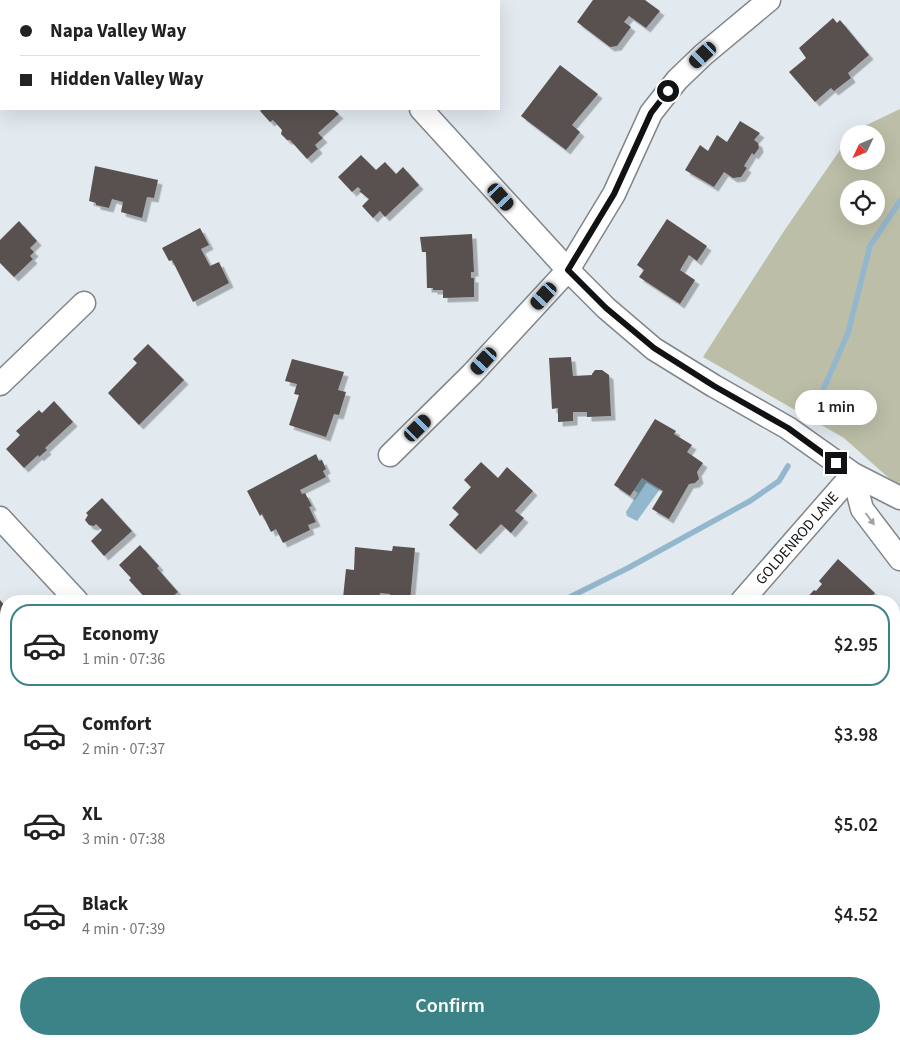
<!DOCTYPE html>
<html lang="en">
<head>
<meta charset="utf-8">
<style>
	:root { --surface:#fff; --page:#f2f2f2; --text:#222; --muted:#767676; --line:#e0e0e0; --accent:#3b8386 }
	body { margin:0; font-family:"Source Sans 3",sans-serif; background:var(--page); color:var(--text); height:100vh; display:flex; flex-direction:column; font-size:19px; white-space:nowrap }
	* { box-sizing:border-box; margin:0 }
	p { font-size:16px; color:var(--muted) }
	.icon { flex:none; width:28px; height:28px; fill:none; stroke:currentColor; stroke-width:2; stroke-linecap:round; stroke-linejoin:round }
	.map { position:relative; flex:1; overflow:hidden }
	.drawer { position:absolute; left:0px; top:595px; width:900px; height:450px; display:flex; flex-direction:column; background:var(--surface); border-radius:20px 20px 0 0; box-shadow:0 5px 20px #0002 }
	.drawer>* { flex:none }
	.banner { position:absolute; left:0px; top:0px; width:500px; height:110px; box-shadow:0 5px 20px #0002; display:grid; align-content:center; height:110px; padding:0 20px; background:var(--surface) }
	.needle { width:32px; rotate:226deg }
	.fabs { position:absolute; left:840px; top:125px; display:grid; gap:10px }
	.fabs a { display:grid; place-items:center; width:45px; height:45px; border-radius:50%; background:var(--surface); box-shadow:0 5px 20px #0002; font-size:25px }
	.end { position:absolute; width:22px; height:22px; margin:-11px; border:6px solid #101214; background:#fff; box-shadow:0 0 0 2px #fff }
	.from { border-radius:50% }
	.bubble { position:absolute; height:35px; border-radius:18px; background:var(--surface); box-shadow:0 5px 20px #0002; font-size:16px; font-weight:600; line-height:35px; text-align:center }
	.car { position:absolute; width:15px; height:30px; margin:-15px -8px; border-radius:6px; box-shadow:0 0 4px 1px #0007; background:linear-gradient(#222 24%,#8ab4d8 0 40%,#222 0 76%,#8ab4d8 0 86%,#222 0) }
	.banner b { display:flex; align-items:center; gap:18px; height:48px; font-size:19px }
	.banner b+b { border-top:1px solid var(--line) }
	.banner i { width:12px; height:12px; background:var(--text) }
	ul { padding:9px 0 0; list-style:none }
	li { display:flex; align-items:center; gap:15px; height:82px; margin:0 10px 8px; padding:0 10px; border:2px solid transparent; border-radius:20px }
	li div { flex:1 }
	li b { display:block; font-size:19px }
	li em { font-style:normal; font-weight:600 }
	li.current { border-color:var(--accent) }
	li>.icon { width:45px; height:45px; stroke-width:1.5 }
	.cta { display:flex; gap:10px; margin-top:auto; padding:10px 20px }
	.cta a { flex:1; height:58px; border-radius:30px; background:var(--accent); color:#fff; font-size:20px; font-weight:600; line-height:58px; text-align:center }
	.map>svg:first-child { display:block }
	.green { fill:#bcbea7; fill-rule:evenodd }
	.water { fill:#93b7cd }
	.lines { fill:none; stroke-linecap:round; stroke-linejoin:round }
	.stream { stroke:#93b7cd; stroke-width:5.5 }
	.building { fill:#595150; filter:url(#shadow) }
	.lane-casing { stroke:#80868c; stroke-width:14 }
	.street-casing { stroke:#80868c; stroke-width:25 }
	.lane { stroke:#fff; stroke-width:11 }
	.street { stroke:#fff; stroke-width:22 }
	.oneway { fill:#9fa0a1 }
	.route { stroke:#101214; stroke-width:6 }
	.labels { text-anchor:middle; stroke-width:5; stroke-linejoin:round; paint-order:stroke }
	.street-label { font-size:15px; fill:#101214; stroke:#fff }
</style>
</head>
<body>
<div class="map">
<svg width="900" height="1045" viewBox="0 0 900 1045">
	<defs>
		<filter id="shadow"><feDropShadow dx="4.5" dy="4.5" stdDeviation="0" flood-color="#0004"/></filter>
	</defs>
	<rect width="100%" height="100%" fill="#e2e9ef"/>
	<path class="green" d="M900 109V488L844 438 703 357 784 231 849 137V161H876V134H851L852 132ZM849 189H876V216H849Z
		M728 1039H807L815 1045H734Z"/>
	<path class="water" d="M640 476 660 489 637 521 627 516 626 512 638 493 632 489Z"/>
	<g class="lines">
		<path class="stream" d="M816 406 848 333 870 246 900 201
			M562 601 628 568 750 501 779 481 788 466
			M773 1039 778 1045"/>
	</g>
	<path class="building" d="M593 0H645L660 11 646 28 629 16 624 22 631 27 617 46 610 47 577 22Z
		M833 18 837 23 840 20 869 55 848 73 851 78 834 91 831 88 815 102 789 72 806 58 799 48Z
		M560 65 598 94 572 125 580 132 566 150 521 116Z
		M263 109H333L339 114 318 133 323 138 315 145 318 149 307 159 290 140H287L281 134 282 130 273 120 270 122 260 111Z
		M740 121 760 133 754 140 758 143 759 148 754 155 752 153 744 166 747 168 741 177 733 178 724 172 714 187 685 170 700 145 708 151 717 135 727 142Z
		M361 155 376 170 385 162 396 174 403 167 419 185 385 217 380 211 373 218 362 206 369 199 359 191 361 190 358 187 352 192 338 177Z
		M95 166 158 180 154 198 147 197 142 218 121 212 123 202 112 199 109 208 96 205V203L89 201Z
		M667 219 707 246 697 261 689 255 680 270 695 280 680 304 639 277 644 270 637 265Z
		M19 221 37 241 30 248 34 252 30 256 33 259 14 277 0 263V240Z
		M200 228 209 245 201 249 210 266 219 262 229 283 193 302 172 260 169 261 162 248Z
		M472 234 474 272H471V278H474V297L443 298V290H433V288H427L426 252H422L420 237Z
		M148 344 184 380 139 425 108 393 137 363 133 359Z
		M571 357 573 376 592 375V374L595 370H602L609 375 611 416 587 417V412H573V421L558 422V408L552 409 549 358Z
		M292 359 344 372 338 390 346 392 339 415 334 414 326 437 289 425 299 395 294 394 297 384 285 381Z
		M54 401 73 422 45 448 47 450 39 457 38 455 24 468 6 449 20 435 16 431 39 410 42 413Z
		M655 419 676 431 674 434 692 445 687 452 703 463 697 472 699 479 695 483 689 484 669 519 652 509 663 491 642 478 630 496 614 485Z
		M316 454 319 461 322 460 326 469 323 471 326 477 300 490 302 494 305 493 312 506 309 507 316 522 308 525 310 530 283 543 276 529 271 532 262 514 260 516 247 491Z
		M481 462 498 478 507 467 533 491 515 511 524 518 511 533 501 524 476 550 449 525 459 514 452 508 471 487 464 480Z
		M102 498 132 531 104 556 91 541 102 530 96 524 94 526 89 525 85 520 88 515 86 513Z
		M140 545 159 566 157 568 178 592 167 601H148L129 580 131 578 119 565Z
		M393 546 415 548 410 601H389L390 594 380 593 379 601H359V599L343 598 346 569 354 570 355 547 392 551Z
		M838 559 875 593 870 598 874 601H804L814 590 816 591 822 584 819 581Z
		M0 600 6 607V646L4 648 0 644Z
		M4 806 6 808V852L2 847 0 849V809Z
		M6 1020V1039H24L30 1045H0V1026Z
		M464 1039H468L474 1045H458Z"/>
	<g class="lines">
		<defs>
			<path id="lane" d="M894 669 900 661
				M894 1034H900"/>
			<path id="street" d="M321 0 322 1
				M421 109 568 270 606 308 654 349 714 386 788 428 853 474 900 498
				M0 384 84 303
				M390 455 472 374 568 270 614 194 651 113 677 80 703 55 769 0
				M853 474 862 509 900 559
				M0 518 77 601
				M742 601 853 474
				M0 934 6 941
				M96 1039 102 1045
				M369 1045 376 1039"/>
		</defs>
		<use href="#lane" class="lane-casing"/>
		<use href="#street" class="street-casing"/>
		<use href="#lane" class="lane"/>
		<use href="#street" class="street"/>
	</g>
	<defs><path id="oneway-solid" d="M-6-.8H1V-3.2L6.5 0L1 3.2V.8H-6Z" transform="scale(1.25)"/></defs>
	<use class="oneway" href="#oneway-solid" transform="translate(870 519) rotate(53)"/>
	<g class="lines">
		<path class="route" d="M668 91 651 113 614 194 568 270 606 308 654 348 714 386 788 428 836 463"/>
	</g>
	<g class="labels">
		<g class="street-label">
			<text transform="translate(797 538) rotate(-49)" y="5">GOLDENROD LANE</text>
		</g>
	</g>
</svg>
<div class="fabs">
<a><svg class="needle" viewBox="-14 -14 28 28"><path d="M0-13l5 13h-10z" fill="#e53935"/><path d="M0 13l5-13h-10z" fill="#767676"/></svg></a>
<a><svg class="icon" aria-label="locate" viewBox="0 0 24 24"><circle cx="12" cy="12" r="6"/><path d="M12 2v4M12 18v4M2 12h4M18 12h4"/></svg></a>
</div>
<i class="end from" style="left:668px;top:91px"></i>
<i class="end" style="left:836px;top:463px"></i>
<div class="bubble" style="left:795px;top:390px;width:82px">1 min</div>
<i class="car" style="left:703px;top:55px;rotate:227deg"></i>
<i class="car" style="left:501px;top:197px;rotate:138deg"></i>
<i class="car" style="left:544px;top:296px;rotate:222deg"></i>
<i class="car" style="left:484px;top:361px;rotate:222deg"></i>
<i class="car" style="left:418px;top:428px;rotate:45deg"></i>
<div class="banner">
<b><i class="from"></i>Napa Valley Way</b>
<b><i></i>Hidden Valley Way</b>
</div>
<section class="drawer">
<ul>
<li class="current"><svg class="icon" aria-label="car" viewBox="0 0 24 24"><path d="M5 17H2v-5l4-1 3-4h7l3 4 3 1v5h-3M9 17h6M6 11h13"/><circle cx="7" cy="17" r="2"/><circle cx="17" cy="17" r="2"/></svg><div><b>Economy</b><p>1 min · 07:36</p></div><em>$2.95</em></li>
<li><svg class="icon" aria-label="car" viewBox="0 0 24 24"><path d="M5 17H2v-5l4-1 3-4h7l3 4 3 1v5h-3M9 17h6M6 11h13"/><circle cx="7" cy="17" r="2"/><circle cx="17" cy="17" r="2"/></svg><div><b>Comfort</b><p>2 min · 07:37</p></div><em>$3.98</em></li>
<li><svg class="icon" aria-label="car" viewBox="0 0 24 24"><path d="M5 17H2v-5l4-1 3-4h7l3 4 3 1v5h-3M9 17h6M6 11h13"/><circle cx="7" cy="17" r="2"/><circle cx="17" cy="17" r="2"/></svg><div><b>XL</b><p>3 min · 07:38</p></div><em>$5.02</em></li>
<li><svg class="icon" aria-label="car" viewBox="0 0 24 24"><path d="M5 17H2v-5l4-1 3-4h7l3 4 3 1v5h-3M9 17h6M6 11h13"/><circle cx="7" cy="17" r="2"/><circle cx="17" cy="17" r="2"/></svg><div><b>Black</b><p>4 min · 07:39</p></div><em>$4.52</em></li>
</ul>
<div class="cta"><a>Confirm</a></div>
</section>
</div>
</body>
</html>
